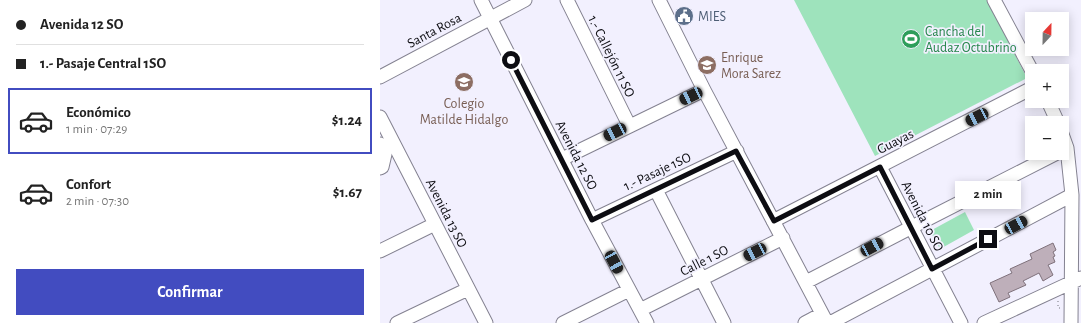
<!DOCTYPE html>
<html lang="es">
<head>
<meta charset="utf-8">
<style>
	:root { --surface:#fff; --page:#f6f6f6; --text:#222; --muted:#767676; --line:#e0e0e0; --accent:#424cc0 }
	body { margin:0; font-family:"Alegreya Sans",sans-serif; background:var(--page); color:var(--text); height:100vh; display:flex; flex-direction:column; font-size:15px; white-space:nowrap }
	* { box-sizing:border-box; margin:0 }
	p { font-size:13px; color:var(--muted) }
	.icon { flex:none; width:22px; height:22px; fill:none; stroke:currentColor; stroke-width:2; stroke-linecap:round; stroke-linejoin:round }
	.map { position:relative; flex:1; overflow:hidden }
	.side { display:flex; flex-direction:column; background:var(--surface); width:380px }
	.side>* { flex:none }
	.top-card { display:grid; align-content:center; height:88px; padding:0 16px; background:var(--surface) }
	.needle { width:26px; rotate:22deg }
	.fabs { position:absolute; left:645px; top:12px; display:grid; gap:8px }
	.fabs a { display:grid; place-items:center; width:44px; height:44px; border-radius:0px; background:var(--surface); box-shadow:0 2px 10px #0003; font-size:20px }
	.end { position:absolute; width:18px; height:18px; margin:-9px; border:5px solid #0d0d12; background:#fff; box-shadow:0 0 0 2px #fff }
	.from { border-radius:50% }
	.bubble { position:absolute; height:28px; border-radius:0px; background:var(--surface); box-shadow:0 2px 10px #0003; font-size:13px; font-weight:600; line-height:28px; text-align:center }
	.car { position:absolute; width:12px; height:24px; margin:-12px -6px; border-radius:5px; box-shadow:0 0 3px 1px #0007; background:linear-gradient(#222 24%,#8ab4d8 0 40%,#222 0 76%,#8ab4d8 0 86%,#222 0) }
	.top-card b { display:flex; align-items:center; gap:14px; height:38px; font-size:15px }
	.top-card b+b { border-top:1px solid var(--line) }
	.top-card i { width:10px; height:10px; background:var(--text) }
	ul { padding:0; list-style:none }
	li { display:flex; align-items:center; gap:12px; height:66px; margin:0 8px 6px; padding:0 8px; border:2px solid transparent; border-radius:0px }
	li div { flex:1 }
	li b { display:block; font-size:15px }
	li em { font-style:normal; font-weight:600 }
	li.on { border-color:var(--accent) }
	li>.icon { width:36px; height:36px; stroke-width:1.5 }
	.cta { display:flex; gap:8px; margin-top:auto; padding:8px 16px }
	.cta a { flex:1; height:46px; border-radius:0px; background:var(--accent); color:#fff; font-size:16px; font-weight:600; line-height:46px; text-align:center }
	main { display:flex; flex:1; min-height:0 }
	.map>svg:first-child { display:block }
	.green { fill:#9ee3bc }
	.building { fill:#beafba; stroke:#7f717b }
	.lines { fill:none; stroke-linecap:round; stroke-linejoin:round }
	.minor-casing { stroke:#848291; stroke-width:15 }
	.path { stroke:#9e9da8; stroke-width:1.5; stroke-dasharray:1 3; stroke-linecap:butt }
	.minor { stroke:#fff; stroke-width:13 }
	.route { stroke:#0d0d12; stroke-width:5 }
	.labels { text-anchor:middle; stroke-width:3.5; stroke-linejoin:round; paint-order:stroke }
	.service-label { font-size:14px; fill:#4e5e75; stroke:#f2f0fe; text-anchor:start }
	.street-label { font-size:14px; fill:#0d0d12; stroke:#f2f0fe }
	.leisure-label { font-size:14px; fill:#27864d; stroke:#f2f0fe; text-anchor:start }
	.education-label { font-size:14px; fill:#785e54; stroke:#f2f0fe; text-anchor:start }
</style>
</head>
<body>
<main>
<section class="side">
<div class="top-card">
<b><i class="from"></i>Avenida 12 SO</b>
<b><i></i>1.- Pasaje Central 1SO</b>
</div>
<ul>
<li class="on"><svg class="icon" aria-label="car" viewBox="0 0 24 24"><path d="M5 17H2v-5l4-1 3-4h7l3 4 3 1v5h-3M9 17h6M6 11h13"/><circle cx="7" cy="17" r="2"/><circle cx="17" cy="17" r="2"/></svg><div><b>Económico</b><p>1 min · 07:29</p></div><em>$1.24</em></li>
<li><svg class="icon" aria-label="car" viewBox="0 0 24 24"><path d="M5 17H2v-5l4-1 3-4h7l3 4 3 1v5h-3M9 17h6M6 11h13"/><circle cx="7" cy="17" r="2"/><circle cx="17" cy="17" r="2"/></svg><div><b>Confort</b><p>2 min · 07:30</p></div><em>$1.67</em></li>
</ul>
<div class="cta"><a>Confirmar</a></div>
</section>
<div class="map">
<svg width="701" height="323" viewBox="0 0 701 323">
	<rect width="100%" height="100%" fill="#f2f0fe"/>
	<path class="green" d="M414 0H607L647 78 495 156Z
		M585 212 594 230 560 249 550 231Z"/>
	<path class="building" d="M673 243 676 250 673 252 675 256 673 257 675 262 668 265 673 275 663 281 659 273 643 281 646 285 628 293 630 297 619 302 610 283 632 273 630 269 652 259 650 254Z"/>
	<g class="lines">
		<defs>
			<path id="minor" d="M101 0 212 220 267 323
				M187 0 249 125
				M279 0 324 90 447 323
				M614 0 652 71
				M0 77 145 0
				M668 101 678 123
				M0 117 106 323
				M682 134 687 148 692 195 691 323
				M0 144 5 154 2 167 0 168
				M182 159 324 90
				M500 167 581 323
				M276 190 344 323
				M212 220 357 151
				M393 221 652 88
				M0 251 55 224
				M426 282 532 227 677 153
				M260 310 403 238
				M17 323 88 289
				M183 323 249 290
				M425 323 442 314
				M450 323 692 195
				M604 323 701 278"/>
		</defs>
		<use href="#minor" class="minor-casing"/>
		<path class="path" d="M678 301V308H681"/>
		<use href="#minor" class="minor"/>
	</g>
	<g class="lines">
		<path class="route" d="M131 60 212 220 356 151 394 221 500 167 552 269 608 239"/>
	</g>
	<defs>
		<symbol id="civic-disc" viewBox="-11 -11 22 22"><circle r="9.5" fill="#5c6f8a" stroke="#f2f0fe"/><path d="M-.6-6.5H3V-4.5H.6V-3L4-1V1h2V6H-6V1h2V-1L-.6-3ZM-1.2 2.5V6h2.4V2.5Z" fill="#fff"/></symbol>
		<symbol id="stadium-disc" viewBox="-11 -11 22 22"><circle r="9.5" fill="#2e9e5b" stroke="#f2f0fe"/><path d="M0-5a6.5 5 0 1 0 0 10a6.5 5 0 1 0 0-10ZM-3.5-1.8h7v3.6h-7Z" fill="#fff"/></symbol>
		<symbol id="school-disc" viewBox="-11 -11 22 22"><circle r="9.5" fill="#8d6e63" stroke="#f2f0fe"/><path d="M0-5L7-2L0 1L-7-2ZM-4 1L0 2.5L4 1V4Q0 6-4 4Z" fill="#fff"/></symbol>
	</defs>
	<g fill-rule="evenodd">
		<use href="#civic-disc" x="293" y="5" width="22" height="22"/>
		<use href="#stadium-disc" x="520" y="28" width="22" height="22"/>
		<use href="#school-disc" x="316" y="54" width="22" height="22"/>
		<use href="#school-disc" x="73" y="71" width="22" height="22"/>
	</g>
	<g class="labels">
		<g class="service-label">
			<text x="318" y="21">MIES</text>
		</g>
		<g class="street-label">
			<text transform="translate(54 30) rotate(-28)" y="5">Santa Rosa</text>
			<text transform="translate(232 56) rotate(64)" y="5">1.- Callejón 11 SO</text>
			<text transform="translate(515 141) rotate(-27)" y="5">Guayas</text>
			<text transform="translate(197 155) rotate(63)" y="5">Avenida 12 SO</text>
			<text transform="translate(277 171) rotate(-25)" y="5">1.- Pasaje 1SO</text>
			<text transform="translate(67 213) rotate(63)" y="5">Avenida 13 SO</text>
			<text transform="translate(543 216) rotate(63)" y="5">Avenida 10 SO</text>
			<text transform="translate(324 260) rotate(-27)" y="5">Calle 1 SO</text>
		</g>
		<g class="leisure-label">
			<text x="545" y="36">Cancha del<tspan x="545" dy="16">Audaz Octubrino</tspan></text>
		</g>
		<g class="education-label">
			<text x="341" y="62">Enrique<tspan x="341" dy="16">Mora Sarez</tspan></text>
			<text x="84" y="108" text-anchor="middle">Colegio<tspan x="84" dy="16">Matilde Hidalgo</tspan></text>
		</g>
	</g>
</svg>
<div class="fabs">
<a><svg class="needle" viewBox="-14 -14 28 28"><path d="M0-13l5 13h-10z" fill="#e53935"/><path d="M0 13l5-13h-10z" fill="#767676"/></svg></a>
<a>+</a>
<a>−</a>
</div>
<i class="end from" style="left:131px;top:60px"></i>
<i class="end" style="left:608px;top:239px"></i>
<div class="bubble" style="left:575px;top:181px;width:66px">2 min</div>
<i class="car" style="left:311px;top:96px;rotate:245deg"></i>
<i class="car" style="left:597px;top:117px;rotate:243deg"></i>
<i class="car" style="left:235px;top:132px;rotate:244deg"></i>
<i class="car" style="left:636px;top:225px;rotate:62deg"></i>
<i class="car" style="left:492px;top:247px;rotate:62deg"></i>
<i class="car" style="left:375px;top:252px;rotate:243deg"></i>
<i class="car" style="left:234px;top:262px;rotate:152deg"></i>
</div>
</main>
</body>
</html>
